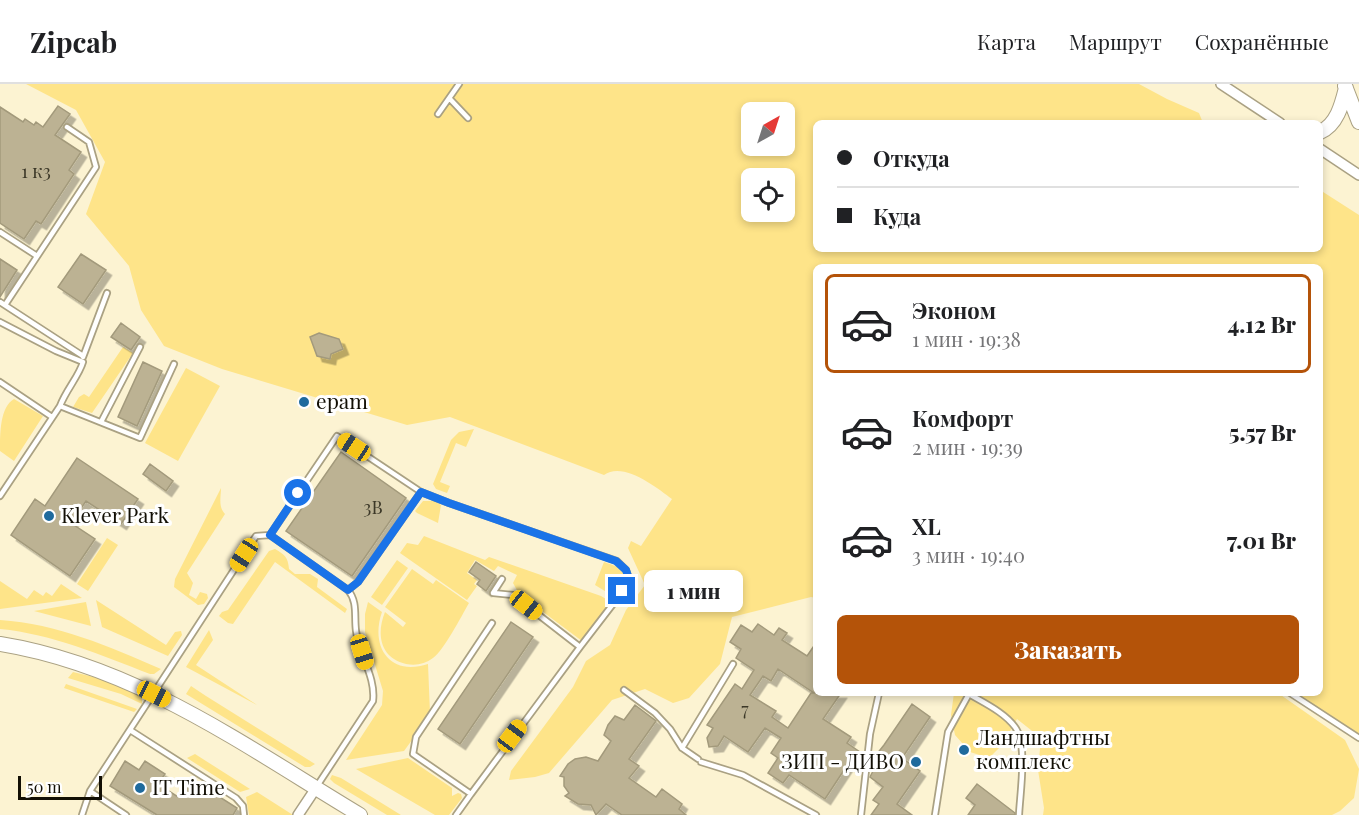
<!DOCTYPE html>
<html lang="ru">
<head>
<meta charset="utf-8">
<style>
	:root { --surface:#fff; --page:#f2f2f2; --text:#202124; --muted:#757577; --line:#e0e0e0; --accent:#b45309 }
	body { margin:0; font-family:"Playfair Display",serif; background:var(--page); color:var(--text); height:100vh; display:flex; flex-direction:column; font-size:22px; white-space:nowrap }
	* { box-sizing:border-box; margin:0 }
	p { font-size:20px; color:var(--muted) }
	.icon { flex:none; width:33px; height:33px; fill:none; stroke:currentColor; stroke-width:2; stroke-linecap:round; stroke-linejoin:round }
	.map { position:relative; flex:1; overflow:hidden }
	.details { position:absolute; left:813px; top:180px; width:510px; height:432px; display:flex; flex-direction:column; background:var(--surface); border-radius:9px; box-shadow:0 3px 9px #0003 }
	.details>* { flex:none }
	.banner { position:absolute; left:813px; top:36px; width:510px; height:132px; border-radius:9px; box-shadow:0 3px 9px #0003; display:grid; align-content:center; height:132px; padding:0 24px; background:var(--surface) }
	.needle { width:39px; rotate:39deg }
	.controls { position:absolute; left:741px; top:18px; display:grid; gap:12px }
	.controls a { display:grid; place-items:center; width:54px; height:54px; border-radius:9px; background:var(--surface); box-shadow:0 3px 9px #0003; font-size:30px }
	.scale { position:absolute; left:18px; bottom:15px; width:84px; box-sizing:border-box; padding-left:6px; border:3px solid #120f05; border-top:0; font-size:16px; line-height:21px; white-space:nowrap; color:#120f05; -webkit-text-stroke:4px #fff; paint-order:stroke }
	.end { position:absolute; width:27px; height:27px; margin:-14px; border:8px solid #1a73e8; background:#fff; box-shadow:0 0 0 3px #fff }
	.from { border-radius:50% }
	.bubble { position:absolute; height:42px; border-radius:9px; background:var(--surface); box-shadow:0 3px 9px #0003; font-size:20px; font-weight:800; line-height:42px; text-align:center }
	.car { position:absolute; width:18px; height:36px; margin:-18px -9px; border-radius:8px; box-shadow:0 0 4px 2px #0007; background:linear-gradient(#f5c518 24%,#345 0 40%,#f5c518 0 76%,#345 0 86%,#f5c518 0) }
	.banner b { display:flex; align-items:center; gap:21px; height:57px; font-size:22px }
	.banner b+b { border-top:2px solid var(--line) }
	.banner i { width:15px; height:15px; background:var(--text) }
	ul { padding:10px 0 0; list-style:none }
	li { display:flex; align-items:center; gap:18px; height:99px; margin:0 12px 9px; padding:0 12px; border:3px solid transparent; border-radius:9px }
	li div { flex:1 }
	li b { display:block; font-size:22px }
	li em { font-style:normal; font-weight:800 }
	li.current { border-color:var(--accent) }
	li>.icon { width:54px; height:54px; stroke-width:1.5 }
	.primary-button { display:flex; gap:12px; margin-top:auto; padding:12px 24px }
	.primary-button a { flex:1; height:69px; border-radius:9px; background:var(--accent); color:#fff; font-size:24px; font-weight:800; line-height:69px; text-align:center }
	header { display:flex; align-items:center; gap:36px; box-sizing:border-box; height:84px; padding:0 30px; background:var(--surface); border-bottom:2px solid var(--line) }
	header strong { font-size:28px }
	nav { display:flex; gap:33px; margin-inline-start:auto; font-size:21px }
	.map>svg:first-child { display:block }
	.green { fill:#fee489; fill-rule:evenodd }
	.building { fill:#bcb293; stroke:#a39a7c; stroke-width:1.5; fill-rule:evenodd; filter:url(#shadow) }
	.lines { fill:none; stroke-linecap:round; stroke-linejoin:round }
	.service-casing { stroke:#aaa183; stroke-width:8 }
	.minor-casing { stroke:#aaa183; stroke-width:12 }
	.secondary-casing { stroke:#aaa183; stroke-width:16 }
	.service { stroke:#fff; stroke-width:4.5 }
	.minor { stroke:#fff; stroke-width:9 }
	.secondary { stroke:#fff; stroke-width:14 }
	.route { stroke:#1a73e8; stroke-width:8 }
	.poi-dot { fill:#1f6a9d; stroke:#fff; stroke-width:2 }
	.labels { text-anchor:middle; stroke-width:6; stroke-linejoin:round; paint-order:stroke }
	.number-label { font-size:18px; fill:#3c3828 }
	.poi-label { font-size:21px; fill:#120f05; stroke:#fff; text-anchor:start }
</style>
</head>
<body>
<header>
<strong>Zipcab</strong>
<nav><a>Карта</a><a>Маршрут</a><a>Сохранённые</a></nav>
</header>
<div class="map">
<svg width="1359" height="731" viewBox="0 0 1359 731">
	<defs>
		<filter id="shadow"><feDropShadow dx="5.5" dy="5.5" stdDeviation="0" flood-color="#0004"/></filter>
	</defs>
	<rect width="100%" height="100%" fill="#fcf3d2"/>
	<path class="green" d="M26 0H1139L1167 15 1199 29 1203 39H816V165H1320V106L1359 131V650L1296 609H1320V183H816V514L811 513 732 533 720 580 689 614 673 619 645 605 612 616 549 689 535 693 509 696 511 687 573 603 586 577 610 561 626 526 645 501 628 464 631 457 641 462 672 415C656 403 623 377 604 391L450 333 407 341 222 285 164 262 141 226 129 182 86 130 105 78 76 26ZM752 28H784V62H752ZM752 94H784V128H752Z
		M123 263 133 269 92 329 73 323 79 313 84 310 89 313Z
		M186 284 220 302 178 377 145 359Z
		M14 315 43 332 14 377 0 367C0 349 0 323 14 315Z
		M474 345 466 363 456 359 440 398 450 402 447 409 436 405 433 400 451 356 459 348Z
		M221 404C221 413 218 423 225 430L187 489 193 499 189 511 196 515 200 508 207 510 208 514 204 520 198 521 174 503 175 495Z
		M423 417H435L441 421 438 439 417 429 415 427Z
		M424 452 485 476 489 473 601 512 611 518 582 557 519 510 513 499 517 491 498 482 494 487 475 476 467 489 477 496 474 500 477 502 467 516 400 469 407 459 418 461Z
		M107 454 118 461 88 507 77 500Z
		M275 465C285 471 288 473 289 485L295 490H310L318 495 317 503 347 525 345 529 275 478 233 540 228 539 219 532 222 528 228 526 269 467Z
		M397 476 408 484 382 521 371 513Z
		M604 478C615 482 625 484 626 497L613 512 595 501Z
		M412 485 433 500 436 496 469 519C461 533 444 566 433 574 425 580 416 582 406 580 380 574 376 550 385 528L403 543 406 539 385 523Z
		M0 497 27 515 34 506 43 512 46 508 52 512 61 500 82 514 0 525Z
		M96 516 166 561 175 548 181 547 182 551 168 572 102 543Z
		M86 518 91 542 34 527Z
		M368 518 382 528C370 562 389 593 428 580L430 629 413 651 412 656 404 667 346 676 382 621 383 607 365 548V530Z
		M0 536C58 540 108 562 161 585L154 590H150C101 571 52 550 0 545Z
		M209 546 213 556 196 581 257 621 186 583Z
		M73 588 102 595 142 612V620L121 610 68 594Z
		M66 600 137 625 134 628 64 604Z
		M191 602 206 612 315 680 310 683H305L186 610Z
		M954 609H1278L1345 656 1359 685 1354 714 1340 727 1332 731H1043L1044 724 1038 686 1041 654 1017 635 1002 661 989 674 970 668 955 651 951 631Z
		M195 670 250 705 240 708 187 674Z
		M408 674 452 704V712L458 709 461 710 462 714 449 731H435L356 685Z
		M332 691 341 694 401 731H387L334 699 330 695Z
		M257 708 293 731H249L246 713Z"/>
	<path class="building" d="M58 22 70 30 55 51 81 68 69 86 74 90 41 140 36 137 24 155 0 139V23L23 38 25 35 34 41 36 38 43 43Z
		M81 170 106 186 83 220 58 203Z
		M0 175 17 186 0 213Z
		M121 239 140 253 131 266 111 253Z
		M319 249 339 255 343 265 331 270 330 275 317 272 310 253Z
		M143 278 162 287 137 342 118 333Z
		M341 368 406 414 352 492 286 447Z
		M77 374 138 415 121 440 86 417 71 439 95 455 70 492 11 451 35 415 45 422Z
		M150 380 173 397 166 407 143 390Z
		M476 478 496 492 486 507 477 500 480 496 469 488Z
		M511 538 533 553 460 660 438 645Z
		M758 540 774 551 779 544 787 549 782 556 807 572 816 559V609H841L823 635 851 653 847 659 863 670 862 679 857 676 852 684 848 680 825 715 789 691 783 699 768 689 778 674 771 669 781 654 765 644 748 668 724 652 718 662 709 663 707 654 713 644 707 641 735 600 742 605 754 586 736 574 741 565 730 558 741 541 752 548ZM778 585 814 609H811L788 644 772 633 776 627 750 611 763 592 771 597Z
		M912 620 930 633 902 674 920 687 897 720 912 731H871L879 720 873 716 883 703 870 693 873 687 871 685 872 676 884 661Z
		M635 621 656 637 629 675 639 682 629 694 656 713 662 705 682 720 679 725 686 731H622L606 720 596 731 591 721 578 720 565 712 569 709 564 702V693L560 692 568 680 575 675 586 673 598 677 611 657 604 651 608 641 615 632 624 636Z
		M125 677 139 686 145 677 165 690 158 700 178 713 190 694 237 724 233 731H157L110 702Z
		M977 700 1015 729V731H968L975 721 966 714Z"/>
	<g class="lines">
		<defs>
			<path id="service" d="M450 15 468 34
				M438 30 459 0
				M0 148 37 172
				M0 218 83 272
				M5 221 96 83 89 58 67 43
				M0 238 56 267 83 278C79 292 66 306 60 322L0 412
				M83 273 107 209
				M0 298 52 333
				M60 322 140 354 174 280
				M101 338 140 263
				M270 451 337 352 421 408 449 419 617 477 626 486 630 498 580 563
				M348 506 358 498 421 408
				M624 606 655 629 670 645 682 664 698 675
				M1290 609 1359 654
				M130 646 236 714 243 722 244 731
				M682 664 733 580
				M701 678 743 691 816 731
				M90 707 126 731
				M471 710 580 563 513 511 493 509 502 495
				M82 731 90 707 256 452 270 451 348 506C358 518 354 532 356 547 359 571 376 593 373 617L317 702
				M456 731 471 710 413 670 416 653 492 539
				M861 731 870 650 879 609
				M935 731 948 648 969 610C984 619 1004 628 1015 643 1028 660 1020 709 1019 731"/>
			<path id="minor" d="M1221 0 1280 39
				M1320 65 1359 91
				M298 731 316 704"/>
			<path id="secondary" d="M1345 2 1359 38
				M1320 48C1337 41 1342 20 1346 4
				M0 560C136 582 245 662 360 731"/>
		</defs>
		<use href="#service" class="service-casing"/>
		<use href="#minor" class="minor-casing"/>
		<use href="#secondary" class="secondary-casing"/>
		<use href="#service" class="service"/>
		<use href="#minor" class="minor"/>
		<use href="#secondary" class="secondary"/>
	</g>
	<g class="lines">
		<path class="route" d="M298 409 270 451 348 506 358 498 421 408 449 419 616 477 626 486 630 498 622 507"/>
	</g>
	<g class="poi-dot">
		<circle cx="304" cy="318" r="6"/>
		<circle cx="49" cy="432" r="6"/>
		<circle cx="964" cy="666" r="6"/>
		<circle cx="916" cy="678" r="6"/>
		<circle cx="140" cy="704" r="6"/>
	</g>
	<g class="labels">
		<g class="number-label">
			<text x="36" y="94">1 к3</text>
			<text x="373" y="430">3В</text>
			<text x="745" y="632">7</text>
		</g>
		<g class="poi-label">
			<text x="316" y="325">epam</text>
			<text x="61" y="439">Klever Park</text>
			<text x="976" y="661">Ландшафтны<tspan x="976" dy="24">комплекс</tspan></text>
			<text x="904" y="685" text-anchor="end">ЗИП - ДИВО</text>
			<text x="152" y="711">IT Time</text>
		</g>
	</g>
</svg>
<div class="controls">
<a><svg class="needle" viewBox="-14 -14 28 28"><path d="M0-13l5 13h-10z" fill="#e53935"/><path d="M0 13l5-13h-10z" fill="#757577"/></svg></a>
<a><svg class="icon" aria-label="locate" viewBox="0 0 24 24"><circle cx="12" cy="12" r="6"/><path d="M12 2v4M12 18v4M2 12h4M18 12h4"/></svg></a>
</div>
<div class="scale">50 m</div>
<i class="end from" style="left:298px;top:409px"></i>
<i class="end" style="left:622px;top:507px"></i>
<div class="bubble" style="left:644px;top:486px;width:99px">1 мин</div>
<i class="car" style="left:354px;top:363px;rotate:303deg"></i>
<i class="car" style="left:244px;top:471px;rotate:213deg"></i>
<i class="car" style="left:526px;top:521px;rotate:128deg"></i>
<i class="car" style="left:362px;top:568px;rotate:163deg"></i>
<i class="car" style="left:154px;top:610px;rotate:117deg"></i>
<i class="car" style="left:512px;top:652px;rotate:37deg"></i>
<div class="banner">
<b><i class="from"></i>Откуда</b>
<b><i></i>Куда</b>
</div>
<section class="details">
<ul>
<li class="current"><svg class="icon" aria-label="car" viewBox="0 0 24 24"><path d="M5 17H2v-5l4-1 3-4h7l3 4 3 1v5h-3M9 17h6M6 11h13"/><circle cx="7" cy="17" r="2"/><circle cx="17" cy="17" r="2"/></svg><div><b>Эконом</b><p>1 мин · 19:38</p></div><em>4.12 Br</em></li>
<li><svg class="icon" aria-label="car" viewBox="0 0 24 24"><path d="M5 17H2v-5l4-1 3-4h7l3 4 3 1v5h-3M9 17h6M6 11h13"/><circle cx="7" cy="17" r="2"/><circle cx="17" cy="17" r="2"/></svg><div><b>Комфорт</b><p>2 мин · 19:39</p></div><em>5.57 Br</em></li>
<li><svg class="icon" aria-label="car" viewBox="0 0 24 24"><path d="M5 17H2v-5l4-1 3-4h7l3 4 3 1v5h-3M9 17h6M6 11h13"/><circle cx="7" cy="17" r="2"/><circle cx="17" cy="17" r="2"/></svg><div><b>XL</b><p>3 мин · 19:40</p></div><em>7.01 Br</em></li>
</ul>
<div class="primary-button"><a>Заказать</a></div>
</section>
</div>
</body>
</html>
